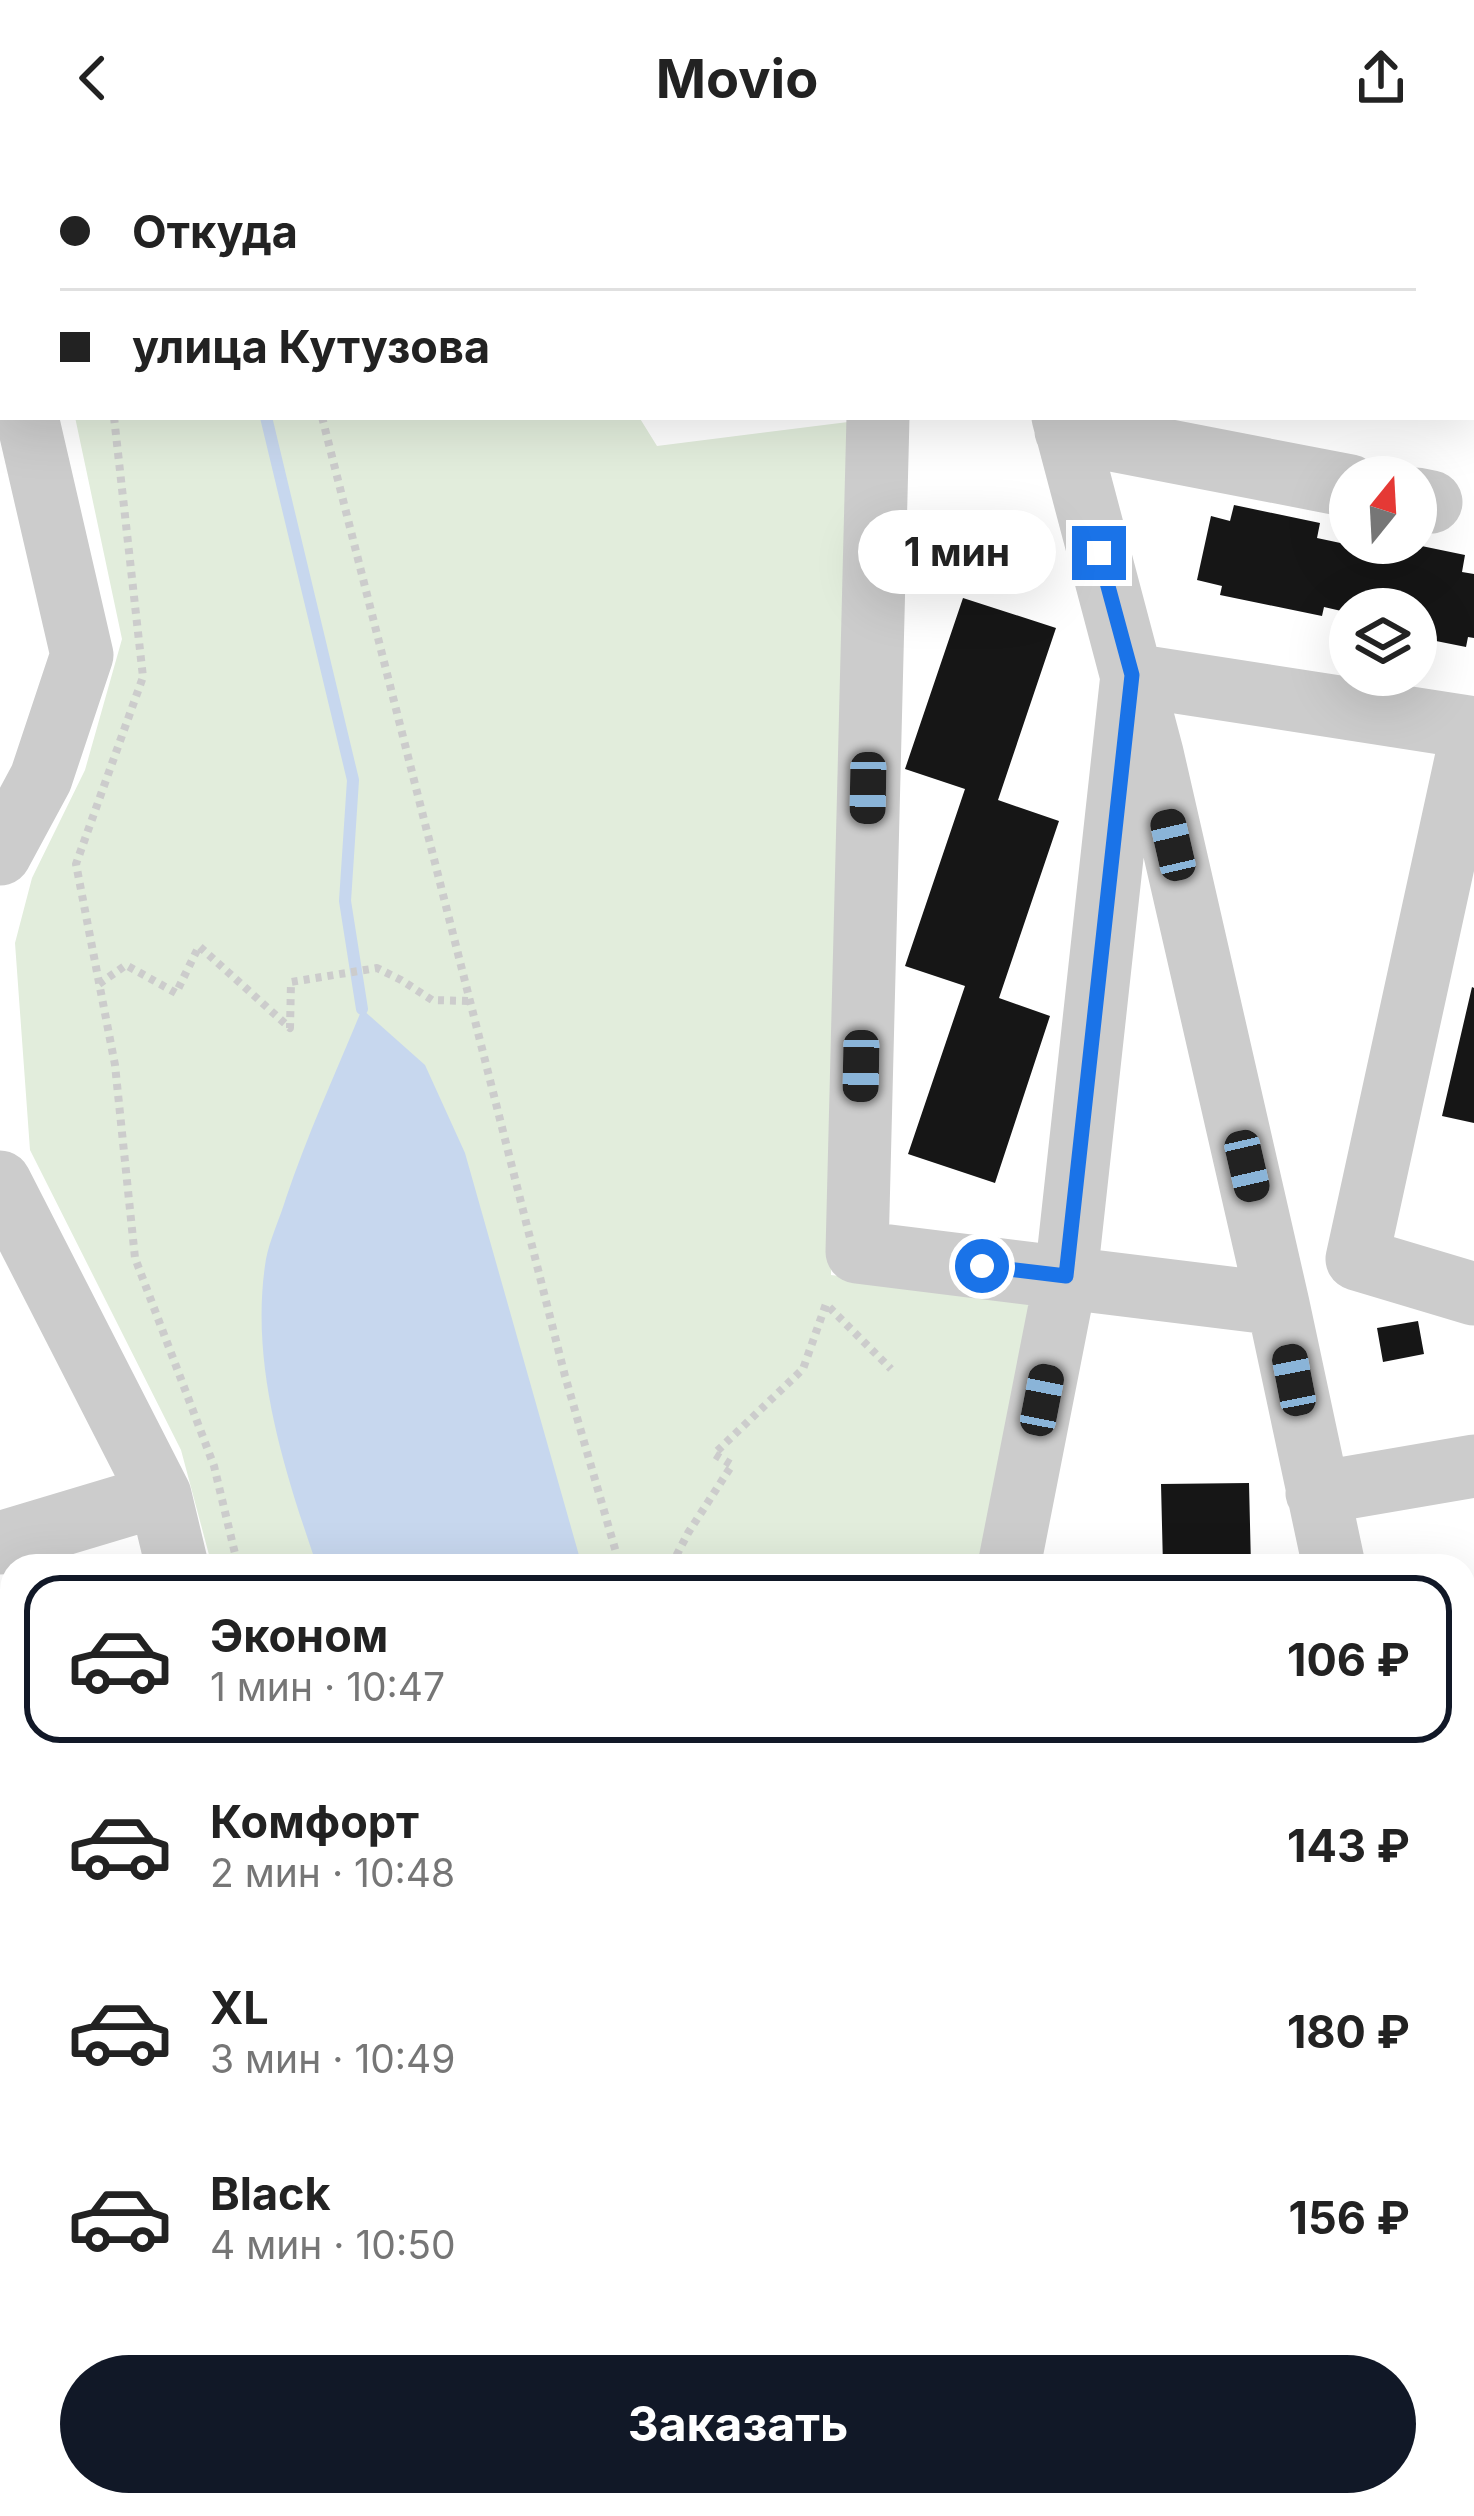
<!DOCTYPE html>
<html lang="ru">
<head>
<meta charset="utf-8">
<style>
	:root { --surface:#fff; --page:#f6f6f6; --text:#222; --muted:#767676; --line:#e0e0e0; --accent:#111827 }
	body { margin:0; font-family:Inter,sans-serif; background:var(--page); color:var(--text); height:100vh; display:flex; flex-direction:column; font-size:45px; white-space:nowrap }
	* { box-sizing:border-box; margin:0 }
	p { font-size:39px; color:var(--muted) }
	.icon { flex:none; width:66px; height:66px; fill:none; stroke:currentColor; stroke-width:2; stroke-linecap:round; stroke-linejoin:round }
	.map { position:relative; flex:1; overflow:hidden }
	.side { position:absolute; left:0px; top:1398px; width:1476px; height:963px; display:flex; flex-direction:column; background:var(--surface); border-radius:36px 36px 0 0; box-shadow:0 12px 48px #0002 }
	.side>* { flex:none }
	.hud { position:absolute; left:0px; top:0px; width:1476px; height:264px; box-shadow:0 12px 48px #0002; display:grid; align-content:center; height:264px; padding:0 60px; background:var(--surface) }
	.needle { width:78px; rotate:18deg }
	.fabs { position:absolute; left:1329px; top:300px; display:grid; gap:24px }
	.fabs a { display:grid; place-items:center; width:108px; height:108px; border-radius:50%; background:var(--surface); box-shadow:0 12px 48px #0002; font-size:60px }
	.end { position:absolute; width:54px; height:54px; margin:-27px; border:15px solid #1a73e8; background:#fff; box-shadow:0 0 0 6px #fff }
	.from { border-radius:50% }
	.bubble { position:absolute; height:84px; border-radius:42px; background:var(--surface); box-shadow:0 12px 48px #0002; font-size:39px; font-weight:700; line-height:84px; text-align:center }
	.car { position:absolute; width:36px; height:72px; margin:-36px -18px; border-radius:15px; box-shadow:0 0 9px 3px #0007; background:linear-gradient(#222 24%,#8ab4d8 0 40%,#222 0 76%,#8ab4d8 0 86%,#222 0) }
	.hud b { display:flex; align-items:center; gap:42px; height:114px; font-size:45px }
	.hud b+b { border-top:3px solid var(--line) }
	.hud i { width:30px; height:30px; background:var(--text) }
	ul { padding:21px 0 0; list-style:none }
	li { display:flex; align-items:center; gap:36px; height:168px; margin:0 24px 18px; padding:0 36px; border:6px solid transparent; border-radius:36px }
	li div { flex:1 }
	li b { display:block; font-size:45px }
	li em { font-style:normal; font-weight:700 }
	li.selected { border-color:var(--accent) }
	li>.icon { width:108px; height:108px; stroke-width:1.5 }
	.action { display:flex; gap:24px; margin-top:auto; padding:24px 60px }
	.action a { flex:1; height:138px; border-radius:72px; background:var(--accent); color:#fff; font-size:48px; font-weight:700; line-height:138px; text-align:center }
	header { display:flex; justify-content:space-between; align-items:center; height:156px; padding:0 60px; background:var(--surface); font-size:54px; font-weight:700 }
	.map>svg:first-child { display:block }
	.green { fill:#e2eddc }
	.water { fill:#c7d7ee }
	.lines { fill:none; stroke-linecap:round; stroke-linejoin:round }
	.stream { stroke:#c7d7ee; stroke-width:12 }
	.building { fill:#161616 }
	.path { stroke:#ccc; stroke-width:8; stroke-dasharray:6 6; stroke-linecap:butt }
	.minor { stroke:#ccc; stroke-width:63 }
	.major { stroke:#a7a7a7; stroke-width:66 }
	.route { stroke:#1a73e8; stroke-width:15 }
</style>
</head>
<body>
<header><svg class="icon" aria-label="back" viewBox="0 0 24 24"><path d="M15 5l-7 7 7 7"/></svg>Movio<svg class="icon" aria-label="share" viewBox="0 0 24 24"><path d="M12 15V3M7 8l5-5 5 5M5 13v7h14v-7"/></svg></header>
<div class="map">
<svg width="1474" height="2360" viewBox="0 0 1474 2360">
	<rect width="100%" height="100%" fill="#fff"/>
	<path class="green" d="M20 0H608V3H20Z
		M75 261H639L657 290 848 266 831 1119 1032 1142 982 1410H212L181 1294 30 994 15 787 32 722 85 614 122 483Z
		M0 2341H12V2349H192L191 2360H0Z
		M221 2349H761L1474 2354V2360H221Z"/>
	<path class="water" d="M362 853 425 909 465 997 582 1410H317C284 1313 249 1207 266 1103 270 1083 280 1062 286 1042 308 977 336 916 362 853Z"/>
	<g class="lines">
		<path class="stream" d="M202 0 203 3
			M266 261 353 624 345 745 362 853"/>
	</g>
	<path class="building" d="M1234 349 1320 367 1317 382 1378 395 1380 387H1407L1465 399 1462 416 1474 418V482L1468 481 1466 491 1416 481V453H1350V457L1324 451 1322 460 1220 439 1222 430 1197 424 1211 360 1230 365Z
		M963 442 1056 472 998 644 1059 665 999 842 1050 860 995 1027 908 998 965 830 905 810 965 633 905 613Z
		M1472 831 1474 832V967L1442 960Z
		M1418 1165 1424 1198 1383 1206 1377 1172Z
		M1249 1327 1251 1410H1163L1161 1328Z
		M12 1458V1560L0 1564V1462Z
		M0 1855 12 1856V1945H0Z"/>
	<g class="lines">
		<path class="path" d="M76 0V3
			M262 0V3
			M114 261 143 521 76 708 115 909 135 1102 214 1310 238 1410
			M322 261 565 1220 620 1410
			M99 828 126 809 176 837 199 790 290 872 291 826 377 812 401 824 432 844 470 845
			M671 1410 688 1377 732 1309 714 1298 803 1213 826 1148 891 1213
			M0 2021 12 2022
			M191 2360 192 2349"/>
		<path class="minor" d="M861 0 862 3
			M992 0 993 3
			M648 3V0
			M1402 3V0
			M0 145 3 158
			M878 261 857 1096 1278 1148
			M1063 261 1152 597 1278 1148 1334 1410
			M1066 275 1350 330
			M1416 343 1431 346
			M1473 572 1357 1103 1474 1138
			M0 698 41 622 82 499 27 261
			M0 1026 160 1339 177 1410
			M1317 1337 1474 1310
			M0 1387 160 1339
			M1009 1410 1066 1120 1132 519 1474 572
			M1464 1578 1474 1577
			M1464 1737H1474"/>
		<path class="major" d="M0 2079H12
			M1464 2085H1474
			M0 2184 12 2185
			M1464 2191H1474
			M0 2284H12
			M1464 2291H1474"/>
	</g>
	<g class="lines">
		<path class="route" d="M982 1110 1066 1120 1132 519 1099 397"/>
	</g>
</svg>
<div class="fabs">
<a><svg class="needle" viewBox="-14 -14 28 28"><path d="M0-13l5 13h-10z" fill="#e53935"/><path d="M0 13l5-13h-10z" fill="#767676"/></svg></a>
<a><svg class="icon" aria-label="layers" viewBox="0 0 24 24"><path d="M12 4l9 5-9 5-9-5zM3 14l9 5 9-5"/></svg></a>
</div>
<i class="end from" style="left:982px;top:1110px"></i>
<i class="end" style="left:1099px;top:397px"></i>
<div class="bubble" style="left:858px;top:354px;width:198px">1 мин</div>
<i class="car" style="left:868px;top:632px;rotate:181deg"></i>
<i class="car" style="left:1173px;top:689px;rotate:347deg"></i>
<i class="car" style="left:861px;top:910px;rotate:181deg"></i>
<i class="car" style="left:1247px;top:1010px;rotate:167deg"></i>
<i class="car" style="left:1294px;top:1224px;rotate:349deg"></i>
<i class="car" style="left:1042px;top:1244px;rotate:11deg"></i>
<div class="hud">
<b><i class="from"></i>Откуда</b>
<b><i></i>улица Кутузова</b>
</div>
<section class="side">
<ul>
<li class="selected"><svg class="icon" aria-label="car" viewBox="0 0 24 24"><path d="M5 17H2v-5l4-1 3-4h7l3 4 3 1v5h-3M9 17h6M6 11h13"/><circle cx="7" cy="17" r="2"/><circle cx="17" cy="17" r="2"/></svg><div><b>Эконом</b><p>1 мин · 10:47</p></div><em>106 ₽</em></li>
<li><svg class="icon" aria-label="car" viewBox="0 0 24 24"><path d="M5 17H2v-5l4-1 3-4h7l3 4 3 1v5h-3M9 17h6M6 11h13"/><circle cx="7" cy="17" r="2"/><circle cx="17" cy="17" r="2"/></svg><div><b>Комфорт</b><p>2 мин · 10:48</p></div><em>143 ₽</em></li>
<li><svg class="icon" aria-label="car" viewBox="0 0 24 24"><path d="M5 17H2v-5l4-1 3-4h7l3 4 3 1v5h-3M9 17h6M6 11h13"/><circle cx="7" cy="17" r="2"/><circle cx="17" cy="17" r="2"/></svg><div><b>XL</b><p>3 мин · 10:49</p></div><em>180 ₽</em></li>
<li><svg class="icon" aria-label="car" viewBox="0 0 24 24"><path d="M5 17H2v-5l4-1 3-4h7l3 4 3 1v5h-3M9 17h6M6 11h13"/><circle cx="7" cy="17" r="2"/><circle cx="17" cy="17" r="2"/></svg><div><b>Black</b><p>4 мин · 10:50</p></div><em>156 ₽</em></li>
</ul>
<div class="action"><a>Заказать</a></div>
</section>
</div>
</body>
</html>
